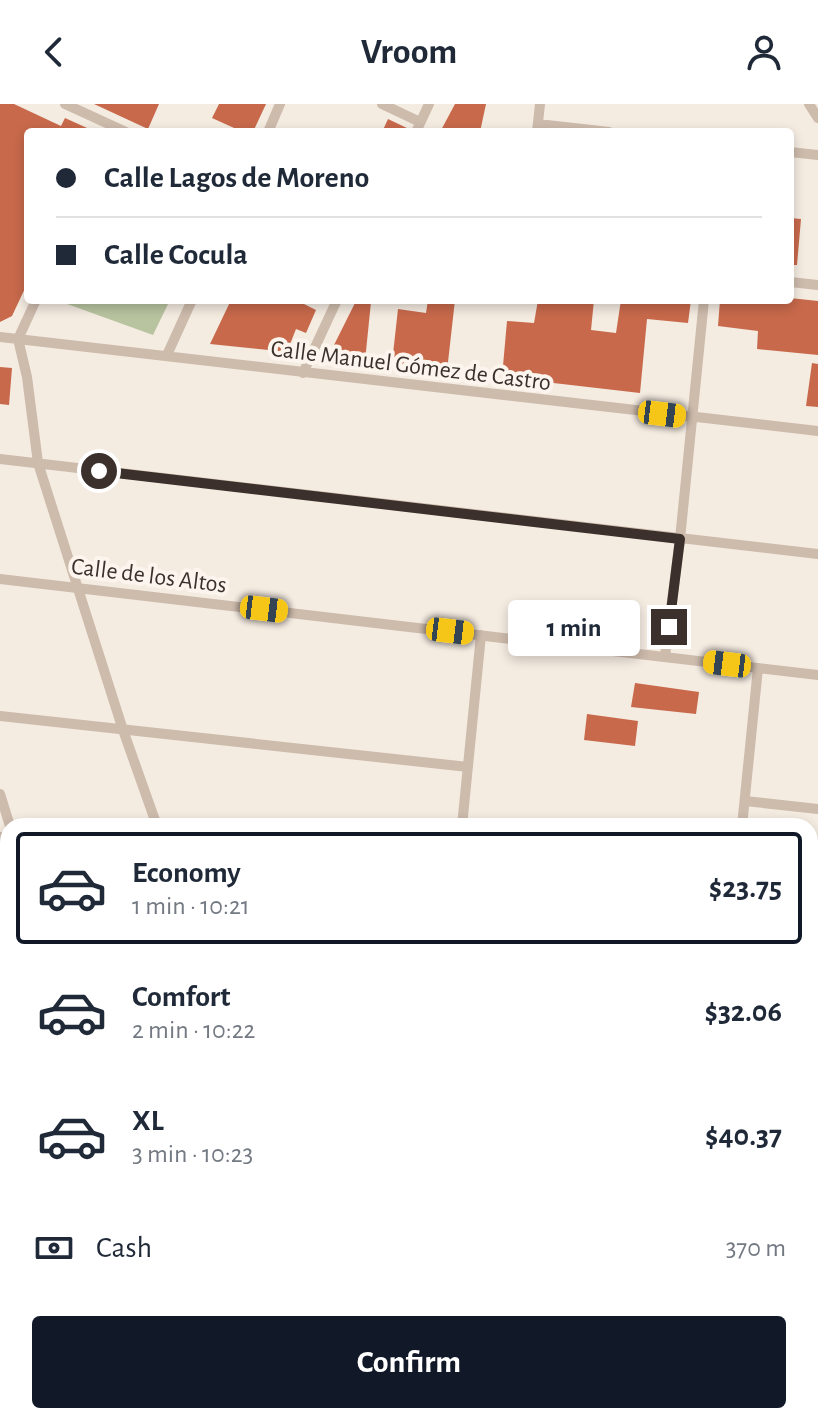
<!DOCTYPE html>
<html lang="en">
<head>
<meta charset="utf-8">
<style>
	:root { --surface:#fff; --page:#f6f6f7; --text:#1f2937; --muted:#747a83; --line:#e0e1e3; --accent:#111827 }
	body { margin:0; font-family:"Alegreya Sans",sans-serif; background:var(--page); color:var(--text); height:100vh; display:flex; flex-direction:column; font-size:30px; white-space:nowrap }
	* { box-sizing:border-box; margin:0 }
	p { font-size:26px; color:var(--muted) }
	.icon { flex:none; width:44px; height:44px; fill:none; stroke:currentColor; stroke-width:2; stroke-linecap:round; stroke-linejoin:round }
	.map { position:relative; flex:1; overflow:hidden }
	.side { position:absolute; left:0px; top:714px; width:818px; height:606px; display:flex; flex-direction:column; background:var(--surface); border-radius:24px 24px 0 0; box-shadow:0 4px 12px #0003 }
	.side>* { flex:none }
	.top-card { position:absolute; left:24px; top:24px; width:770px; height:176px; border-radius:8px; box-shadow:0 4px 12px #0003; display:grid; align-content:center; height:176px; padding:0 32px; background:var(--surface) }
	.end { position:absolute; width:36px; height:36px; margin:-18px; border:10px solid #3b302b; background:#fff; box-shadow:0 0 0 4px #fff }
	.from { border-radius:50% }
	.bubble { position:absolute; height:56px; border-radius:8px; background:var(--surface); box-shadow:0 4px 12px #0003; font-size:26px; font-weight:700; line-height:56px; text-align:center }
	.car { position:absolute; width:24px; height:48px; margin:-24px -12px; border-radius:10px; box-shadow:0 0 6px 2px #0007; background:linear-gradient(#f5c518 24%,#345 0 40%,#f5c518 0 76%,#345 0 86%,#f5c518 0) }
	.top-card b { display:flex; align-items:center; gap:28px; height:76px; font-size:30px }
	.top-card b+b { border-top:2px solid var(--line) }
	.top-card i { width:20px; height:20px; background:var(--text) }
	ul { padding:14px 0 0; list-style:none }
	li { display:flex; align-items:center; gap:24px; height:112px; margin:0 16px 12px; padding:0 16px; border:4px solid transparent; border-radius:8px }
	li div { flex:1 }
	li b { display:block; font-size:30px }
	li em { font-style:normal; font-weight:700 }
	li.current { border-color:var(--accent) }
	li>.icon { width:72px; height:72px; stroke-width:1.5 }
	.pay { display:flex; align-items:center; gap:20px; height:88px; padding:0 32px; font-size:30px }
	.pay p { margin-inline-start:auto }
	.cta { display:flex; gap:16px; margin-top:auto; padding:16px 32px }
	.cta a { flex:1; height:92px; border-radius:8px; background:var(--accent); color:#fff; font-size:32px; font-weight:700; line-height:92px; text-align:center }
	header { display:flex; justify-content:space-between; align-items:center; height:104px; padding:0 32px; background:var(--surface); font-size:36px; font-weight:700 }
	.map>svg:first-child { display:block }
	.green { fill:#b8c4a0 }
	.building { fill:#c8694b }
	.lines { fill:none; stroke-linecap:round; stroke-linejoin:round }
	.minor { stroke:#cdbbac; stroke-width:10 }
	.route { stroke:#3b302b; stroke-width:10 }
	.labels { text-anchor:middle; stroke-width:8; stroke-linejoin:round; paint-order:stroke }
	.street-label { font-size:24px; fill:#3b302b; stroke:#fbf5ee }
</style>
</head>
<body>
<header><svg class="icon" aria-label="back" viewBox="0 0 24 24"><path d="M15 5l-7 7 7 7"/></svg>Vroom<svg class="icon" aria-label="person" viewBox="0 0 24 24"><circle cx="12" cy="8" r="4"/><path d="M4 21q1-7 8-7t8 7"/></svg></header>
<div class="map">
<svg width="818" height="1319" viewBox="0 0 818 1319">
	<rect width="100%" height="100%" fill="#f4ebe1"/>
	<path class="green" d="M56 196H170L153 231Z"/>
	<path class="building" d="M0 0H14L61 22 65 14 96 28H28V178L12 212 0 218Z
		M94 0H159L148 25Z
		M219 0H266L253 28H243L212 14Z
		M455 0H486L480 28H440Z
		M388 15 409 25 408 28H382Z
		M790 114 801 115 797 161H790Z
		M790 194 818 197V251L757 245 758 227 718 222 720 196H790Z
		M231 196H296L316 206 306 229 296 225 287 248 210 240Z
		M428 196H455L447 267 392 259 398 205 426 209Z
		M538 196H594L591 226 616 229 621 196H691L688 219 647 215 640 289 502 273 507 217 534 219Z
		M356 197 371 198 365 257 328 253Z
		M812 259 818 260V303L806 302Z
		M0 263 12 264 9 301 0 300Z
		M635 579 699 588 696 610 631 603Z
		M587 610 638 617 635 642 584 636Z"/>
	<g class="lines">
		<path class="minor" d="M65 0 126 28
			M382 0 420 18
			M809 0 818 14
			M538 20 609 28
			M268 28 280 0
			M416 28 429 0
			M537 28 540 0
			M790 48 818 51
			M790 178 818 181
			M36 196 18 235 27 273 38 359 123 626 157 722
			M0 233 818 327
			M167 251 192 196
			M303 269 337 196
			M0 355 818 450
			M0 475 818 571
			M665 552 680 435 704 196
			M0 612 468 663
			M0 690 10 722
			M745 697 818 705
			M462 722 481 531
			M742 722 758 564
			M0 733H8
			M810 827 818 828
			M810 943 818 944
			M0 954 8 979
			M810 1009H818
			M810 1104H818
			M0 1116 8 1113
			M0 1198 8 1195
			M810 1217H818
			M0 1280 8 1277
			M110 1312 112 1319
			M192 1312 194 1319
			M352 1312 356 1319
			M377 1312 479 1319
			M664 1312 665 1319
			M802 1312 818 1313
			M129 1319 147 1312"/>
	</g>
	<g class="lines">
		<path class="route" d="M99 367 680 435 669 523"/>
	</g>
	<g class="labels">
		<g class="street-label">
			<text transform="translate(411 261) rotate(7)" y="8">Calle Manuel Gómez de Castro</text>
			<text transform="translate(149 471) rotate(7)" y="8">Calle de los Altos</text>
		</g>
	</g>
</svg>
<i class="end from" style="left:99px;top:367px"></i>
<i class="end" style="left:669px;top:523px"></i>
<div class="bubble" style="left:508px;top:496px;width:132px">1 min</div>
<i class="car" style="left:662px;top:310px;rotate:97deg"></i>
<i class="car" style="left:264px;top:505px;rotate:97deg"></i>
<i class="car" style="left:450px;top:527px;rotate:97deg"></i>
<i class="car" style="left:727px;top:560px;rotate:277deg"></i>
<div class="top-card">
<b><i class="from"></i>Calle Lagos de Moreno</b>
<b><i></i>Calle Cocula</b>
</div>
<section class="side">
<ul>
<li class="current"><svg class="icon" aria-label="car" viewBox="0 0 24 24"><path d="M5 17H2v-5l4-1 3-4h7l3 4 3 1v5h-3M9 17h6M6 11h13"/><circle cx="7" cy="17" r="2"/><circle cx="17" cy="17" r="2"/></svg><div><b>Economy</b><p>1 min · 10:21</p></div><em>$23.75</em></li>
<li><svg class="icon" aria-label="car" viewBox="0 0 24 24"><path d="M5 17H2v-5l4-1 3-4h7l3 4 3 1v5h-3M9 17h6M6 11h13"/><circle cx="7" cy="17" r="2"/><circle cx="17" cy="17" r="2"/></svg><div><b>Comfort</b><p>2 min · 10:22</p></div><em>$32.06</em></li>
<li><svg class="icon" aria-label="car" viewBox="0 0 24 24"><path d="M5 17H2v-5l4-1 3-4h7l3 4 3 1v5h-3M9 17h6M6 11h13"/><circle cx="7" cy="17" r="2"/><circle cx="17" cy="17" r="2"/></svg><div><b>XL</b><p>3 min · 10:23</p></div><em>$40.37</em></li>
</ul>
<div class="pay"><svg class="icon" aria-label="cash" viewBox="0 0 24 24"><path d="M3 7h18v10H3z"/><circle cx="12" cy="12" r="2"/></svg>Cash<p>370 m</p></div>
<div class="cta"><a>Confirm</a></div>
</section>
</div>
</body>
</html>
